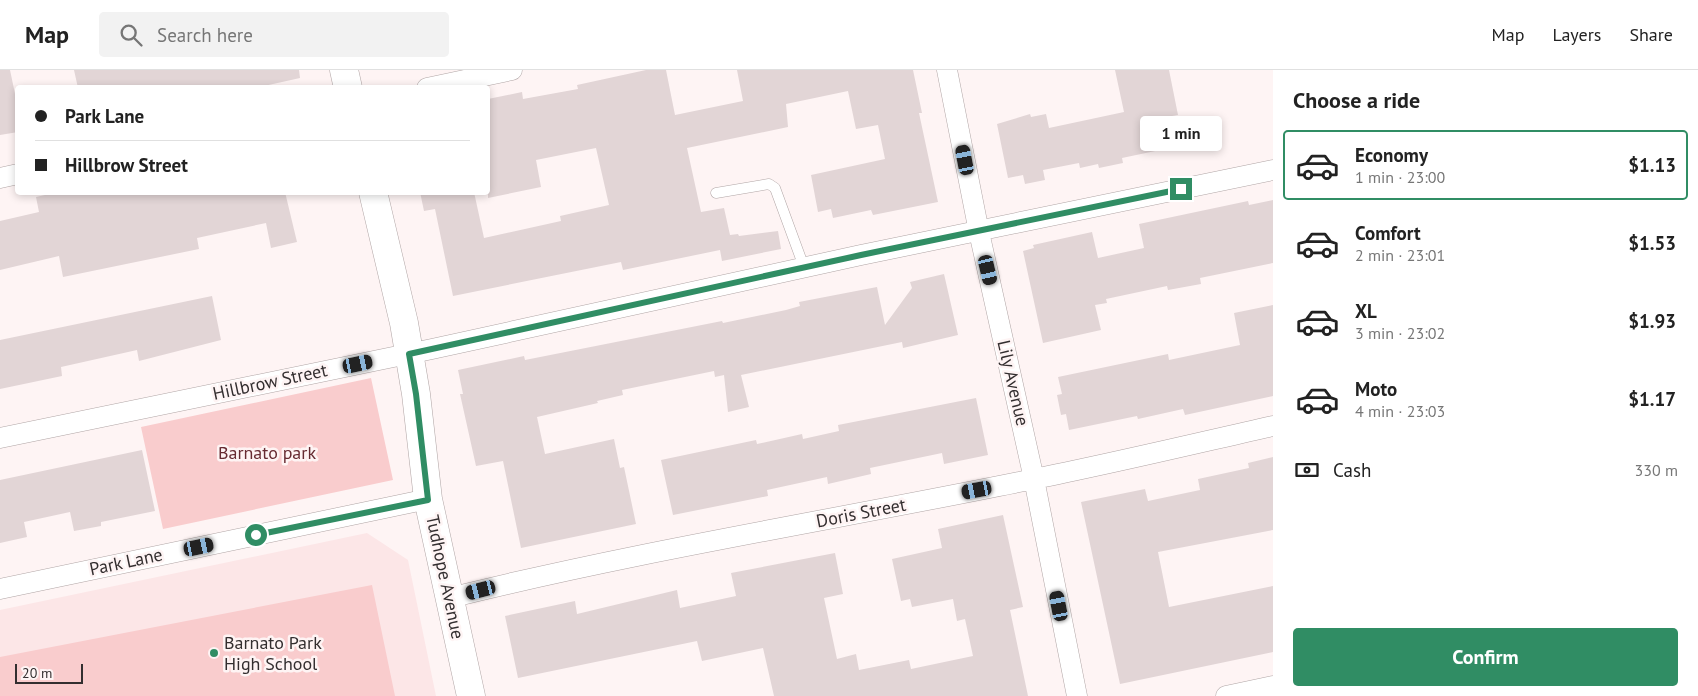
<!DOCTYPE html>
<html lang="en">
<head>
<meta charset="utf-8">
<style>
	:root { --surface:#fff; --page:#f2f2f2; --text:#222; --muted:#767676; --line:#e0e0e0; --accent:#308d64 }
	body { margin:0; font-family:"PT Sans",sans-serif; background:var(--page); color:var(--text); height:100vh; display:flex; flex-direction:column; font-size:19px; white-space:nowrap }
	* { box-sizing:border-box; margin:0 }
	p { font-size:16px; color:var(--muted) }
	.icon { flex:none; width:28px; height:28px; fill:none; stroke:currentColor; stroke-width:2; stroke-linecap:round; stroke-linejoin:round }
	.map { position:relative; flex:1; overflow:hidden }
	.details { display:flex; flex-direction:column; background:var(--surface); width:425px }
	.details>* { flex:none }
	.top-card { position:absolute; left:15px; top:15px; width:475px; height:110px; border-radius:5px; box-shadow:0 2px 8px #0003; display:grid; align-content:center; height:110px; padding:0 20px; background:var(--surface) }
	.scale { position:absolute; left:15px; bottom:12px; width:68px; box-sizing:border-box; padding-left:5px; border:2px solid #332e2f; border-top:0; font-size:14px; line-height:18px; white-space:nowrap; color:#332e2f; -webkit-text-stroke:4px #fef4f4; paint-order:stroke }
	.end { position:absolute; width:22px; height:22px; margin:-11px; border:6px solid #308d64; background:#fff; box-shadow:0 0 0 2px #fff }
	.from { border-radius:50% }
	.bubble { position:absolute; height:35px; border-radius:5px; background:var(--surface); box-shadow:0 2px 8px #0003; font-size:16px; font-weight:700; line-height:35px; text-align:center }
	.car { position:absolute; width:15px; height:30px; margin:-15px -8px; border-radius:6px; box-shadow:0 0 4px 1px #0007; background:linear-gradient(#222 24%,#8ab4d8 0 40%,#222 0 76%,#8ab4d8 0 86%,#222 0) }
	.top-card b { display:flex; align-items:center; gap:18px; height:48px; font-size:19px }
	.top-card b+b { border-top:1px solid var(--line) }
	.top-card i { width:12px; height:12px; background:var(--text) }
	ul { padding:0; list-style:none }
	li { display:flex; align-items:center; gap:15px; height:70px; margin:0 10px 8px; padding:0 10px; border:2px solid transparent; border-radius:5px }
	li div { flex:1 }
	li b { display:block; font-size:19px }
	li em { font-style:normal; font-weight:700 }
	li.selected { border-color:var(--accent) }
	li>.icon { width:45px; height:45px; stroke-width:1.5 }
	h2 { padding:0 20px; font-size:22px; line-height:60px }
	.pay { display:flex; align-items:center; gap:12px; height:55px; padding:0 20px; font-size:19px }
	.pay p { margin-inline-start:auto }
	.cta { display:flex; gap:10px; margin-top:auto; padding:10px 20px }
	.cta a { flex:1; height:58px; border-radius:5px; background:var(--accent); color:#fff; font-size:20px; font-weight:700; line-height:58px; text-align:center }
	header { display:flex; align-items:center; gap:30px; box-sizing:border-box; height:70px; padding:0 25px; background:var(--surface); border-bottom:1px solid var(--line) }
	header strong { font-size:24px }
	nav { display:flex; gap:28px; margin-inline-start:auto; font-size:18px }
	.search { width:350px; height:45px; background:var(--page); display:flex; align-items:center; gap:12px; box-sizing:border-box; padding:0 18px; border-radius:5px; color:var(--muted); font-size:19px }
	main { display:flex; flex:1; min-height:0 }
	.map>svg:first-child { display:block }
	.built { fill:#fce6e7 }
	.green { fill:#f9cccd }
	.building { fill:#e2d5d6 }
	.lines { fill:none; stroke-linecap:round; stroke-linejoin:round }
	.lane-casing { stroke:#b0a5a5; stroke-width:11 }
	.street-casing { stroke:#b0a5a5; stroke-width:21 }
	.secondary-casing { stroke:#b0a5a5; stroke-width:29 }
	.lane { stroke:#fff; stroke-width:10 }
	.street { stroke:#fff; stroke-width:20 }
	.secondary { stroke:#fff; stroke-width:28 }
	.route { stroke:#308d64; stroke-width:6 }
	.poi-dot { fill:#308d64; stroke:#fef4f4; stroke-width:2 }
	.labels { text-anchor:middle; stroke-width:5; stroke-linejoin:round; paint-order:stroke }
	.street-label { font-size:18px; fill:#332e2f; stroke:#fef4f4 }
	.park-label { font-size:18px; fill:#672b32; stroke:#fef4f4 }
	.poi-label { font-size:18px; fill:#332e2f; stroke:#fef4f4; text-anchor:start }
</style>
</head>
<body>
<header>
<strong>Map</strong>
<div class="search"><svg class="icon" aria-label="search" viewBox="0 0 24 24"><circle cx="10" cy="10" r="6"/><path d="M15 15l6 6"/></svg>Search here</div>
<nav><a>Map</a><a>Layers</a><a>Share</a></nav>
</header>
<main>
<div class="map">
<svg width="1273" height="626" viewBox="0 0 1273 626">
	<rect width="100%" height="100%" fill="#fef4f4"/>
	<path class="built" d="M367 463 408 490 436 626H0V540Z"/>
	<path class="green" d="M371 308 393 410 163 459 141 357Z
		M372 515 395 626H0V587Z"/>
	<path class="building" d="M0 0H10L18 38V62L0 65Z
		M74 0H299L300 8 255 18H78Z
		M646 0H666L675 45 743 31 737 0H913L922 43H919L938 132 873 145 871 140 833 148 831 139 818 142 811 105 885 89 878 55 856 59 848 21 786 34 788 57 687 78 701 142 724 138 730 165 738 164 739 166 778 161 781 179 722 191 720 180 623 200 621 192 453 226 435 139 424 141 420 122H474L484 168 561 151 560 146 609 135 596 78 536 90 541 117 488 128V29L522 22 523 29 578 19 577 15Z
		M1115 0H1169L1178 45 1172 46 1179 76 1122 88 1123 93 1099 98 1098 94 1080 98 1079 93 1043 100 1045 110 1025 114 1023 105 1008 108 997 54 1030 44 1031 47 1046 44 1049 58 1124 42Z
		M58 122H285L297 172 271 178 266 153 197 168 199 179 63 207 59 186 0 200V151L39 142 36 127Z
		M1273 130V193L1200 208 1201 214 1168 220 1167 216 1106 229 1107 233 1095 235 1101 260 1043 273 1023 181 1034 178 1033 175 1092 162 1098 188 1144 178 1139 154 1248 131 1249 135Z
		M944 204 958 265 903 278 902 272 741 305 749 337 728 342 724 305 715 307 714 301 622 320 623 325 597 331 598 333 537 347 545 384 614 369 620 398 624 397 636 454 521 478 503 391 476 396 460 324H463L458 300 524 286 525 290 722 251 723 253 786 240 800 236 799 232 877 217 885 255 912 218 910 212Z
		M212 226 221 270 139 291 137 280 61 297 62 306 0 319V270Z
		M1273 235V326L1185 345 1183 339 1138 349 1137 346 1069 360 1066 344 1061 345 1057 325 1062 324 1058 307 1168 284 1169 290 1240 275 1234 243Z
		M976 328 988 385 944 394 942 383 870 398 871 404 828 414 827 407 767 420 768 426 673 445 661 390 756 370 757 374 802 364 803 369 839 361 838 355Z
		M142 380 155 441 101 452V456L74 461 70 442 24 452 27 467 0 473V410Z
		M1273 387V460L1158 482 1169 537 1273 516V582L1120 614 1081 432 1145 419 1148 431 1200 420 1198 409 1249 398 1248 393Z
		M1003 445 1023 537 1010 540 1028 626H774L763 578 702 591 697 571 518 608 505 546 575 531 577 544 677 520 680 538 736 526 731 503 835 483 843 524 824 528 837 589 856 584 859 600 909 590 911 599 973 586 965 549 957 551 953 529 912 537 910 529 901 531 892 489 942 478 938 459Z"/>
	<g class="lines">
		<defs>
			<path id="lane" d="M716 123 769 114 775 118 804 197"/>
			<path id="street" d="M947 0 979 162 1034 409 1077 626
				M427 18 512 0
				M0 108 18 104
				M0 368 432 279 861 185 1273 100
				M0 519 428 429
				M449 528C642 480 839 449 1034 409 1114 393 1193 374 1273 356
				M1226 626 1273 616"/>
			<path id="secondary" d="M344 0 348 18
				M373 122 404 253 416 324 428 429 471 626"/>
		</defs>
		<use href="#lane" class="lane-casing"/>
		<use href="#street" class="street-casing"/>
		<use href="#secondary" class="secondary-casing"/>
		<use href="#lane" class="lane"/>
		<use href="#street" class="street"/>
		<use href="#secondary" class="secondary"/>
	</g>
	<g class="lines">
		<path class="route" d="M256 465 428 430 416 324 409 284 861 185 1181 119"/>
	</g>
	<circle class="poi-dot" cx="214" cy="583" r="5"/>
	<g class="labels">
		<g class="street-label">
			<text transform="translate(270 312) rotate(-12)" y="6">Hillbrow Street</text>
			<text transform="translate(1013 313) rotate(77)" y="6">Lily Avenue</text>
			<text transform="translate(861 443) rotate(-11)" y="6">Doris Street</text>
			<text transform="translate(126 492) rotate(-12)" y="6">Park Lane</text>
			<text transform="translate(445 507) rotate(78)" y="6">Tudhope Avenue</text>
		</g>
		<g class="park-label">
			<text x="267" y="389">Barnato park</text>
		</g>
		<g class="poi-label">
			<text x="224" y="579">Barnato Park<tspan x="224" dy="21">High School</tspan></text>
		</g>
	</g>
</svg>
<div class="scale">20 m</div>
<i class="end from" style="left:256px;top:465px"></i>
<i class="end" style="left:1181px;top:119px"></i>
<div class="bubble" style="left:1140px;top:46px;width:82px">1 min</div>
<i class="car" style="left:965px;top:90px;rotate:349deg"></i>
<i class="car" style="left:988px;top:200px;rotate:167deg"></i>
<i class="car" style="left:358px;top:294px;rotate:78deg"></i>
<i class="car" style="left:977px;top:420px;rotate:259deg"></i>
<i class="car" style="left:199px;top:477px;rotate:78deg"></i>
<i class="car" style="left:481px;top:520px;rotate:256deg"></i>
<i class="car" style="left:1059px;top:536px;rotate:349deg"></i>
<div class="top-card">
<b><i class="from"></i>Park Lane</b>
<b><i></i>Hillbrow Street</b>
</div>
</div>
<section class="details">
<h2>Choose a ride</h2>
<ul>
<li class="selected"><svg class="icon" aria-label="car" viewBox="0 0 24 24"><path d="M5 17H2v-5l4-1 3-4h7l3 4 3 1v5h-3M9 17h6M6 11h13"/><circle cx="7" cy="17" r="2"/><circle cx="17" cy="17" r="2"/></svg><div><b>Economy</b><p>1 min · 23:00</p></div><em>$1.13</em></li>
<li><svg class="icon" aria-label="car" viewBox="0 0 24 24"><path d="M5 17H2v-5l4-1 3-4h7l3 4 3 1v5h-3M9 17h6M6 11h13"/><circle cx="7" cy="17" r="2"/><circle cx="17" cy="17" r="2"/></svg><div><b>Comfort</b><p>2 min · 23:01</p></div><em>$1.53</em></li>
<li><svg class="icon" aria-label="car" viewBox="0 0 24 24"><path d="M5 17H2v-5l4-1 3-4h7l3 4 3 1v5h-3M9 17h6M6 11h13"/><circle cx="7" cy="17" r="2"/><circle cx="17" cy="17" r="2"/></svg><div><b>XL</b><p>3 min · 23:02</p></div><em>$1.93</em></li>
<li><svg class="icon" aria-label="car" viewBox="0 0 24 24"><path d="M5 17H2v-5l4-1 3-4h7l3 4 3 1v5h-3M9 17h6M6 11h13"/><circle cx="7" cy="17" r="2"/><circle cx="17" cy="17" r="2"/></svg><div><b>Moto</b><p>4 min · 23:03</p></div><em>$1.17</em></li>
</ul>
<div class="pay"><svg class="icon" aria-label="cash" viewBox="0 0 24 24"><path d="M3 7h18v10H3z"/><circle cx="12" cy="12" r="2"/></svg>Cash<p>330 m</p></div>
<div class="cta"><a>Confirm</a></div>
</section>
</main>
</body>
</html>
